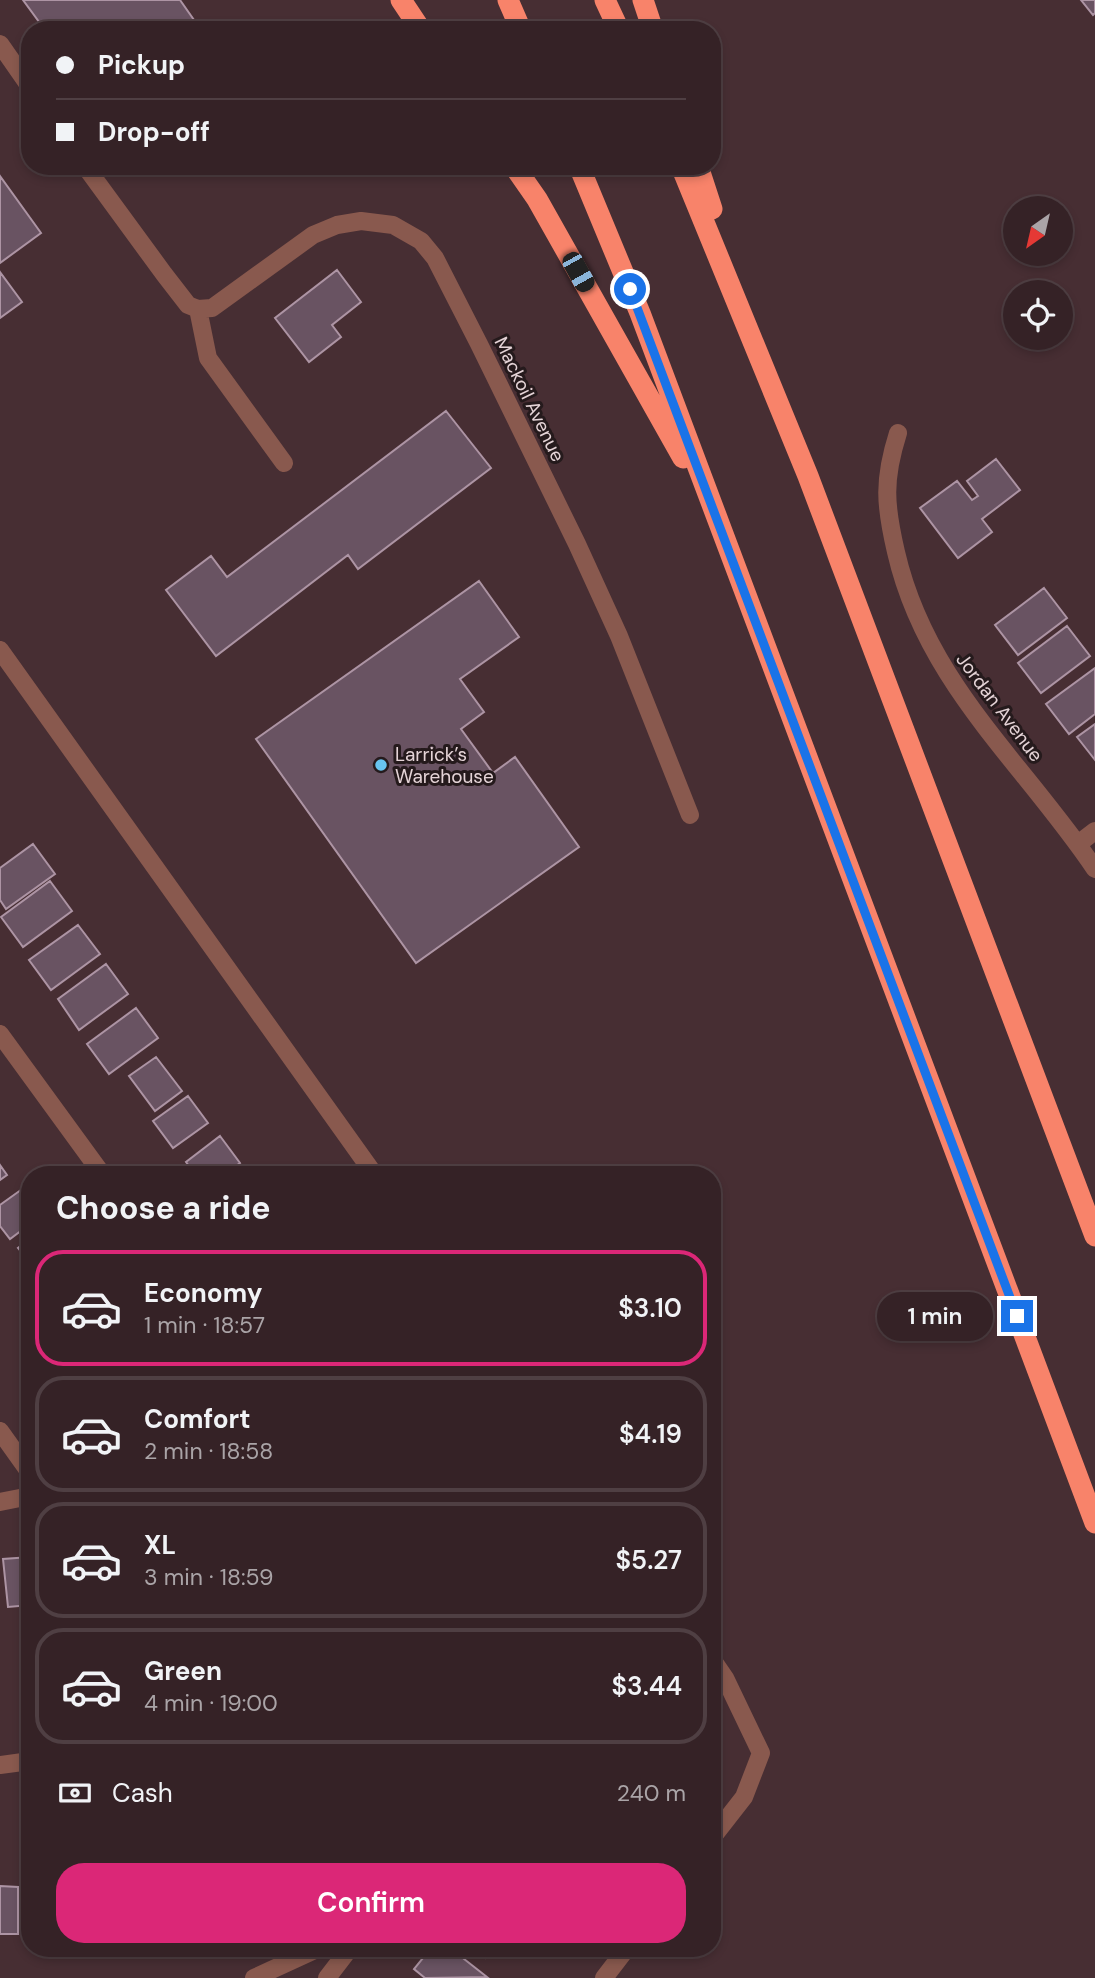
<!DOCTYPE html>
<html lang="en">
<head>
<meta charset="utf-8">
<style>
	:root { --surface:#352226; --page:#402f32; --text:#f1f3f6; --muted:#aaa4a7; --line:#4f3f43; --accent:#db2777 }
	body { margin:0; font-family:"DM Sans",sans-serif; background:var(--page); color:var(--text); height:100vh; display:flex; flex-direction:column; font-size:26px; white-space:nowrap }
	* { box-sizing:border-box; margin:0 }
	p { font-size:23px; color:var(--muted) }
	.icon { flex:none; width:38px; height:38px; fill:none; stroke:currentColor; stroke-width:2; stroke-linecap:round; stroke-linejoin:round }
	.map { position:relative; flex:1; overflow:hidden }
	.sheet { position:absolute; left:21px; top:1166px; width:700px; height:791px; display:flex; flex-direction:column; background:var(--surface); border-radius:28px; box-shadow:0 4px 10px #0003,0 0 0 2px var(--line) }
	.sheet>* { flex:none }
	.banner { position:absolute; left:21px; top:21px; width:700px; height:154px; border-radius:28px; box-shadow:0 4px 10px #0003,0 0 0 2px var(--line); display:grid; align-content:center; height:154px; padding:0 35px; background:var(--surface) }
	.needle { width:46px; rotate:214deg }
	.fabs { position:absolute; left:1003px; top:196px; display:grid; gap:14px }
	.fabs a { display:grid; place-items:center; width:70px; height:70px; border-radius:50%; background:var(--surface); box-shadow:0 4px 10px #0003,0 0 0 2px var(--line); font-size:35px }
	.end { position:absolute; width:32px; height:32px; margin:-16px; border:9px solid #1a73e8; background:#fff; box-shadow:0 0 0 4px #fff }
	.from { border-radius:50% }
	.bubble { position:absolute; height:49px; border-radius:24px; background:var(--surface); box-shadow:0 4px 10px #0003,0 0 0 2px var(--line); font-size:23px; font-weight:600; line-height:49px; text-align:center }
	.car { position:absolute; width:21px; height:42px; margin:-21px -10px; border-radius:9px; box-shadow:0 0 5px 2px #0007; background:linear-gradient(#222 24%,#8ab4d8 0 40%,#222 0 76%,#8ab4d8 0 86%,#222 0) }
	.banner b { display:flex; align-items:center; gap:24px; height:66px; font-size:26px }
	.banner b+b { border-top:2px solid var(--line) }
	.banner i { width:18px; height:18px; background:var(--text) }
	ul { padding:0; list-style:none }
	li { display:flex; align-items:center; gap:21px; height:116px; margin:0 14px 10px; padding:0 21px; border:4px solid var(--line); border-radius:28px }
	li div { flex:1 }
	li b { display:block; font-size:26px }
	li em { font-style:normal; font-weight:600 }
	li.active { border-color:var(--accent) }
	li>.icon { width:63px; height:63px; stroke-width:1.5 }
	h2 { padding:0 35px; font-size:32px; line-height:84px }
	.pay { display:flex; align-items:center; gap:18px; height:77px; padding:0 35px; font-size:26px }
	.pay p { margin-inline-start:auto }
	.primary-button { display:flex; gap:14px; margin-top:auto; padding:14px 35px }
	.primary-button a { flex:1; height:80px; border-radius:28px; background:var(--accent); color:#fff; font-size:28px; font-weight:600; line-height:80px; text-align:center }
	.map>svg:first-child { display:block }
	.building { fill:#695362; stroke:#ad94a4; stroke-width:2 }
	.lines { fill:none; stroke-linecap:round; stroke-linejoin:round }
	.minor { stroke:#89594e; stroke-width:18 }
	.highway { stroke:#f8836a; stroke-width:21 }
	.route { stroke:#1a73e8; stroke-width:9 }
	.poi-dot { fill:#68c4f0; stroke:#251a1c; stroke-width:2.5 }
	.labels { text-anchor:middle; stroke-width:6; stroke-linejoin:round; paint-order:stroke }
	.street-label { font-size:19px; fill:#e5d4d7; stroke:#251a1c }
	.poi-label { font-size:19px; fill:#e5d4d7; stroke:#251a1c; text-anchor:start }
</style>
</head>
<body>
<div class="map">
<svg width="1095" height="1978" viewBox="0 0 1095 1978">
	<rect width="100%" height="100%" fill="#472e33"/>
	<path class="building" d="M23 0H180L201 30H45Z
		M1081 0H1095V13L1093 15Z
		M0 176 41 233 0 263Z
		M337 270 361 302 332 325 341 337 309 362 275 318Z
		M0 272 22 302 0 318Z
		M446 411 491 468 358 569 348 555 216 656 166 590 211 556 227 577Z
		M996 459 1020 490 982 519 992 532 958 558 920 508 957 481 972 500 978 496 967 481Z
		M479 581 519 637 460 679 484 712 461 729 493 773 515 757 579 847 416 963 256 739Z
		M1044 588 1067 618 1018 655 995 625Z
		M1067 626 1090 656 1041 693 1018 663Z
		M1095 668V714L1069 734 1046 704Z
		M1095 724V760L1077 737Z
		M33 844 55 874 6 909 0 900V868Z
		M50 881 72 911 23 947 1 917Z
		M78 925 100 954 51 990 29 960Z
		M106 964 128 994 79 1030 58 999Z
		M136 1008 158 1038 109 1074 87 1044Z
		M156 1057 182 1091 155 1111 129 1076Z
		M188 1096 208 1123 173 1148 153 1121Z
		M220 1136 240 1163 225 1174H195L186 1162Z
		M0 1165 7 1175 0 1180Z
		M25 1187 30 1193V1224L10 1239 0 1226V1205Z
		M30 1239V1263L18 1248Z
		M30 1557V1605L8 1607 3 1559Z
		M0 1886 18 1887V1934H0Z
		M431 1948H450L487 1977 425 1978 414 1969Z
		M471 1948H493L485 1958Z"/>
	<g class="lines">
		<path class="minor" d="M0 44 30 87
			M85 166 164 274 188 305 198 309 212 308 313 235 337 225 361 221 393 225 421 241 435 258 479 344 577 544 619 636 690 815
			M198 309 208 358 284 463
			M898 433C883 480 885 505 896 552 926 683 1023 762 1095 869
			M0 650 374 1174
			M1078 844 1095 831
			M0 1034 102 1174
			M0 1431 30 1473
			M0 1502 30 1496
			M712 1659 725 1678
			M712 1680 725 1678 761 1753 744 1797 712 1838
			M0 1765 30 1761
			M254 1978 319 1948
			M327 1978 350 1948
			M604 1978 627 1948"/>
		<path class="highway" d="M401 0 421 30
			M508 0 521 30
			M605 0 619 30
			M643 0 653 30
			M514 166 537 199 683 458
			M579 166 640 313 1095 1523
			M681 166 808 476 1095 1236
			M698 166 712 209"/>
	</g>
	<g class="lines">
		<path class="route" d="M630 289 1017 1316"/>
	</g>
	<circle class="poi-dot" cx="381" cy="765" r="7"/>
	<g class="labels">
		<g class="street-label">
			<text transform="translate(530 399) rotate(64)" y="7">Mackoil Avenue</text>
			<text transform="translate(1000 707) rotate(53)" y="7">Jordan Avenue</text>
		</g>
		<g class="poi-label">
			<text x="395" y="761">Larrick’s<tspan x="395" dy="22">Warehouse</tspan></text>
		</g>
	</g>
</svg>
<div class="fabs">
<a><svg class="needle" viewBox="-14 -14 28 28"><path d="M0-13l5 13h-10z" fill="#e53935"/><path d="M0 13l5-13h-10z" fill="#aaa4a7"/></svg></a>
<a><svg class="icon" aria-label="locate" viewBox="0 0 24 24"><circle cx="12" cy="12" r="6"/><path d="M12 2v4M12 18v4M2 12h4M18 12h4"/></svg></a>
</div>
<i class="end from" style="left:630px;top:289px"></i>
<i class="end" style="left:1017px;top:1316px"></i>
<div class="bubble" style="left:877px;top:1292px;width:116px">1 min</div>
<i class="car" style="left:578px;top:272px;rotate:151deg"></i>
<div class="banner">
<b><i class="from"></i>Pickup</b>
<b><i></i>Drop-off</b>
</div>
<section class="sheet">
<h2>Choose a ride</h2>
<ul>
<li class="active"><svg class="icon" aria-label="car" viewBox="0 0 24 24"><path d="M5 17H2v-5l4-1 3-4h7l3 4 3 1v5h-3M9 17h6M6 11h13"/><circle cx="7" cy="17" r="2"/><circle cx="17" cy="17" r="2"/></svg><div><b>Economy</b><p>1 min · 18:57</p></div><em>$3.10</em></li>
<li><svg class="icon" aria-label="car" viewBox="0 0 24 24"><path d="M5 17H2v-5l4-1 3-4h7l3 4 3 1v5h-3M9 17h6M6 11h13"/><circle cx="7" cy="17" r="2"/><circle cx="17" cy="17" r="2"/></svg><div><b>Comfort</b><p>2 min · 18:58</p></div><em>$4.19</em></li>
<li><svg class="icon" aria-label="car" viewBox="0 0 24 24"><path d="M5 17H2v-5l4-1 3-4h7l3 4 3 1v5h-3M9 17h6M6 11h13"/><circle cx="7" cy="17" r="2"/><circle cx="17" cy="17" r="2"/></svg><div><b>XL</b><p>3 min · 18:59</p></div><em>$5.27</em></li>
<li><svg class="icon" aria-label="car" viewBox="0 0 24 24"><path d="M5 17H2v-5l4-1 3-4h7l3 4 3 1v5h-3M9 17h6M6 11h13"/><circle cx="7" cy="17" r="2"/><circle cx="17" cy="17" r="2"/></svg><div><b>Green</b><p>4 min · 19:00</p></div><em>$3.44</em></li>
</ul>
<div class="pay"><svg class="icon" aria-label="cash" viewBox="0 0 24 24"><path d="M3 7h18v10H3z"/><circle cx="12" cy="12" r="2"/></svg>Cash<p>240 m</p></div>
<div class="primary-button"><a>Confirm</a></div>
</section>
</div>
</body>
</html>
